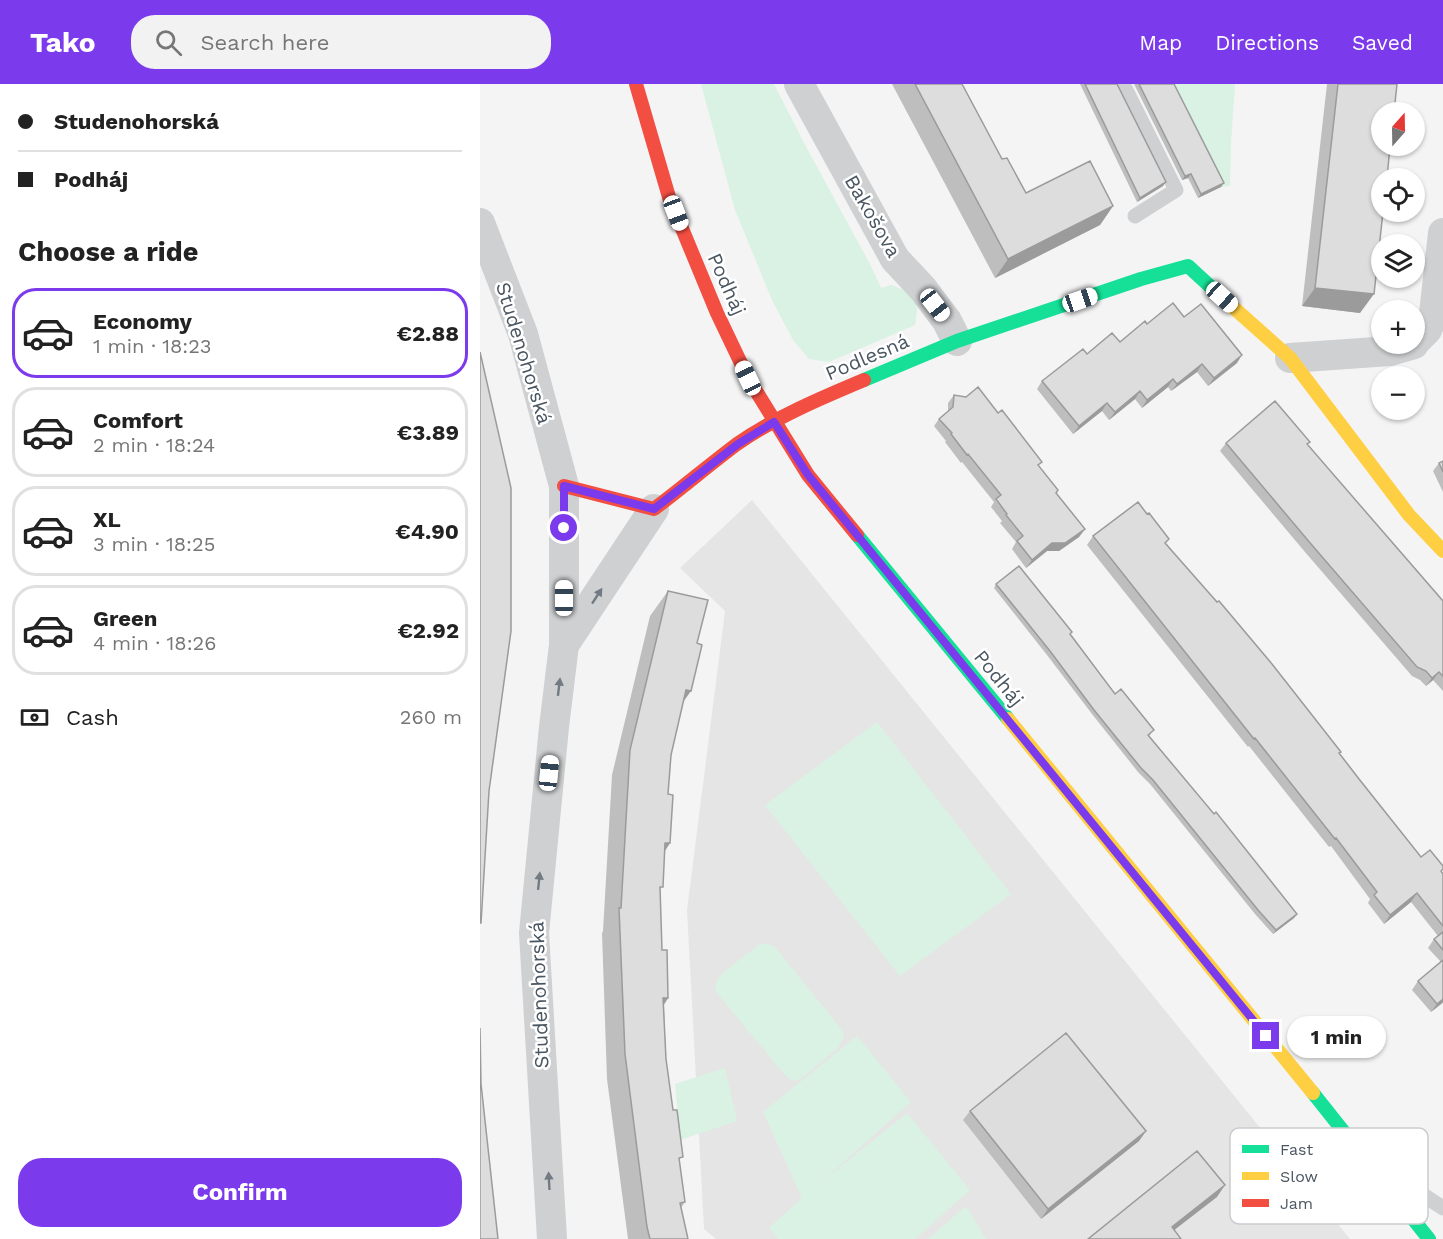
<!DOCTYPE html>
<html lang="en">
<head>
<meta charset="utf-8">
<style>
	:root { --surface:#fff; --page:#f2f2f2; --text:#222; --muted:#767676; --line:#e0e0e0; --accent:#7c3aed }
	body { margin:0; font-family:"Work Sans",sans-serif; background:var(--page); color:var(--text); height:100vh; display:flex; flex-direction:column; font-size:22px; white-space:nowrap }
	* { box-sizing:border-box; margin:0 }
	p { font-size:20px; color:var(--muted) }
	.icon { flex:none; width:33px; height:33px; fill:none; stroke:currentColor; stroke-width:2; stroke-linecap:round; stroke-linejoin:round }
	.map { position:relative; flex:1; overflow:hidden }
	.drawer { display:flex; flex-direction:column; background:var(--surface); width:480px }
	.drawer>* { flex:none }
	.banner { display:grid; align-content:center; height:132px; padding:0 18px; background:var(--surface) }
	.needle { width:39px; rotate:20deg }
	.controls { position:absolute; left:891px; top:18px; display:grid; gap:12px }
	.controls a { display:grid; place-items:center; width:54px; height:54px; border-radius:50%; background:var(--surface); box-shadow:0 2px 4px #0004; font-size:30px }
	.end { position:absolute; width:27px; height:27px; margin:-14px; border:8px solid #7c3aed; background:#fff; box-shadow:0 0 0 3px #fff }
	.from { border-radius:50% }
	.bubble { position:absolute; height:42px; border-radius:21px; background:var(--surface); box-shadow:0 2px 4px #0004; font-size:20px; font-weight:700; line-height:42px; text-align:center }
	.car { position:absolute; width:18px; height:36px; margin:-18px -9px; border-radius:8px; box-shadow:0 0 4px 2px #0007; background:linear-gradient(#fff 24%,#345 0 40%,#fff 0 76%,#345 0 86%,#fff 0) }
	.banner b { display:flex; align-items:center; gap:21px; height:57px; font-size:22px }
	.banner b+b { border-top:2px solid var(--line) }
	.banner i { width:15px; height:15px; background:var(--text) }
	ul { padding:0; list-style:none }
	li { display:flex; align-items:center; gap:18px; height:90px; margin:0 12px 9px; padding:0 6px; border:3px solid var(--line); border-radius:24px }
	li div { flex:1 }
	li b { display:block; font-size:22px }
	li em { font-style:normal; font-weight:700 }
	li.active { border-color:var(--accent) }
	li>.icon { width:54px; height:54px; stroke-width:1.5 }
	h2 { padding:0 18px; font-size:27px; line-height:72px }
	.pay { display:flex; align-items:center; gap:15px; height:66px; padding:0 18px; font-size:22px }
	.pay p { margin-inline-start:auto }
	.primary-button { display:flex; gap:12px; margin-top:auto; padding:12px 18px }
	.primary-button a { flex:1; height:69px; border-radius:24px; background:var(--accent); color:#fff; font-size:24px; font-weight:700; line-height:69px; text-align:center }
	header { display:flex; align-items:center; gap:36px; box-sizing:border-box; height:84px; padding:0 30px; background:var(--accent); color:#fff }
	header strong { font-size:28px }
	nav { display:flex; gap:33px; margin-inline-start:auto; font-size:21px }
	.search { width:420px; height:54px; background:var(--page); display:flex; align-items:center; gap:15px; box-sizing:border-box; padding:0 21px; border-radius:24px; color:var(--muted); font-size:22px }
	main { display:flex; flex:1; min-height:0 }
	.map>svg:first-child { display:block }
	.education { fill:#e6e5e6 }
	.green { fill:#d9f2e3 }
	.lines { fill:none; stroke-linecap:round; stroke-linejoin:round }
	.lane { stroke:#ced0d2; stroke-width:15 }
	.street { stroke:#ced0d2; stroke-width:30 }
	.fast { stroke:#16e098; stroke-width:14 }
	.slow { stroke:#ffcf43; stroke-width:14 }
	.jam { stroke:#f24e42; stroke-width:14 }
	.wall { fill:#bebebf }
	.shaded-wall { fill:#9b9b9b }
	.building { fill:#ddddde; stroke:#9b9b9b; stroke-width:1.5 }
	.oneway { fill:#727b83 }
	.route { stroke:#7c3aed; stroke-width:8 }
	.labels { text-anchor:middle; stroke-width:5; stroke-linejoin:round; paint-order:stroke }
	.street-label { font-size:20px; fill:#4a5661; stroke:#fff }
	.key { fill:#fff; stroke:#c9ccd0; stroke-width:1.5 }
	.key-label { font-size:16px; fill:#4a5661 }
</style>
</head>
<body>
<header>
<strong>Tako</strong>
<div class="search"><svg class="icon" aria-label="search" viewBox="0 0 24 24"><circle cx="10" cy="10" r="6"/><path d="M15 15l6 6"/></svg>Search here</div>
<nav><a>Map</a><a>Directions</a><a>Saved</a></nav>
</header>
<main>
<section class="drawer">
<div class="banner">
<b><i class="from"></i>Studenohorská</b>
<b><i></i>Podháj</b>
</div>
<h2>Choose a ride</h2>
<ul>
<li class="active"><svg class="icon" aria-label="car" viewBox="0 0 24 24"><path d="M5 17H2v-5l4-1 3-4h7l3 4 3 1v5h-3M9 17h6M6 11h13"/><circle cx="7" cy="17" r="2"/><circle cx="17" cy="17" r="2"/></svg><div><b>Economy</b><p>1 min · 18:23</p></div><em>€2.88</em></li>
<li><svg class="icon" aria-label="car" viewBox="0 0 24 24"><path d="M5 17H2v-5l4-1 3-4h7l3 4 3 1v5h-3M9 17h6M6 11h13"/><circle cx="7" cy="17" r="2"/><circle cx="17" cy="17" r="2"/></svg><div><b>Comfort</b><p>2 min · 18:24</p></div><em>€3.89</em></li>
<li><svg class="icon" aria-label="car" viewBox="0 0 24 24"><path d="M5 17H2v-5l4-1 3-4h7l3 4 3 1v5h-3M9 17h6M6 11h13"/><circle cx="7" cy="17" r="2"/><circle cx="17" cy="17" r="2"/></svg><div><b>XL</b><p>3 min · 18:25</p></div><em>€4.90</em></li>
<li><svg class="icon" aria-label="car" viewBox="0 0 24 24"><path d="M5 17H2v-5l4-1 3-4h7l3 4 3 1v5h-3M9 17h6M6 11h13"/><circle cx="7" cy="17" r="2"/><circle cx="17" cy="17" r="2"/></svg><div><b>Green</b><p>4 min · 18:26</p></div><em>€2.92</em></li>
</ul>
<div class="pay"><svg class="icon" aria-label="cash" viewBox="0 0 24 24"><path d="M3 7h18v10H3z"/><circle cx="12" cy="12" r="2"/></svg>Cash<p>260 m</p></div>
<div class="primary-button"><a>Confirm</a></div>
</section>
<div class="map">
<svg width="963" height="1155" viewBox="0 0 963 1155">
	<rect width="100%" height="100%" fill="#f4f4f4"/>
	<path class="education" d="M272 416 870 1155H236L224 1145 207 826 245 527 200 484Z"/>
	<path class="green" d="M221 0H294L323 57 391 182 401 204 411 201 435 210 437 227 435 241 349 278 329 275 313 256 292 216 255 126Z
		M689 0H755L751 60 750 102 741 103Z
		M397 638 531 810 420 892 285 721Z
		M283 859 294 862 363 947 364 953 358 964 319 996C312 997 309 995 304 990L237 909C235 904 235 900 238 895 244 886 269 869 279 861Z
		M377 952 431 1018 340 1099 427 1029 490 1106 435 1155H298L289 1144 322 1114 283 1028Z
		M245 984 257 1037 200 1056 195 1000Z
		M486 1122 506 1155H448Z"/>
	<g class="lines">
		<path class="lane" d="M643 0 696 106 655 132
			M913 1091 963 1124"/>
		<path class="street" d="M319 0 415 175 443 205 467 237 477 257
			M0 139 43 250 84 402V561L74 643 54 849 72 1155
			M934 259 947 246 954 230 963 149
			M810 274 910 267 934 260
			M84 561 174 425"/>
		<path class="fast" d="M384 296 477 257 661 195 708 182 745 216
			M377 451 528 635
			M833 1009 949 1155"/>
		<path class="slow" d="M745 216 810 274 929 431 963 467
			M528 635 833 1009"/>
		<path class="jam" d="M156 0 189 113 237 229 268 294 328 391 377 451
			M84 402 174 425C202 404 229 381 257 360 296 333 341 314 384 296"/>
	</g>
	<path class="wall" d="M412 0H482L522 75 546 109 633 122 620 141 515 194Z
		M600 0H637L683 102 657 118Z
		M654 0H694L744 99 741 103 718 114 708 94 702 96Z
		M847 0H917L880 229 822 222Z
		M704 233 757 279 728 302 717 288 691 307 688 303 662 324 655 315 629 336 622 327 593 350 557 305 562 297 607 270 640 258 667 240Z
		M474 311 559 383 576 409 605 445 599 453 579 467H567L546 484 532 465 536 458 520 439 522 437 511 423 514 418 482 378 481 379 465 358 466 357 454 342 459 335 468 327V319Z
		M746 359 828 361 963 517V607L953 596 946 602 940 596 932 592 825 468 740 367Z
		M963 377V408L953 387 959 379Z
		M613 452 689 455 686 459 860 670 941 773 963 790V919L951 928 932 906 938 897 961 878 948 864 954 855 958 852 931 818 904 840 888 819 890 815 851 762 849 763 769 662 768 663 607 461Z
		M516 500 590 550 635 610 671 650 669 652 817 830 814 834 793 850 775 830 670 700 658 688 612 630 567 571 514 504Z
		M188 507 203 618 191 671 188 710 190 759 185 767 180 808 182 866 188 914 184 921 186 975 205 1118 201 1124 208 1155H148L127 995 122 849 123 847 132 691 170 532Z
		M490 1027 666 1047 659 1057 561 1135 483 1036Z"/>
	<path class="shaded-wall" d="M711 90 708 94 702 96 705 92Z
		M686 98 683 102 657 118 660 114Z
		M744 99 741 103 718 114 721 110Z
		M633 122 620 141 515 194 528 175Z
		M835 204 894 210 880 229 822 222Z
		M762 271 757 279 728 302 734 294Z
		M722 280 717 288 691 307 697 300Z
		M693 295 688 303 662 324 667 316Z
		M660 307 655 315 629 336 635 328Z
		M627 319 622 327 593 350 599 342Z
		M605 445 599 453 579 467H567L546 484 552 476 572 459Z
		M959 588 953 596 946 602 952 594Z
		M206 606 211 607 193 632Z
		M185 759H190L173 784Z
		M937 809 931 818 904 840 910 831Z
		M817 830 814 834 793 850 796 846Z
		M183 914H188L171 940Z
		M963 915V918L951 928 957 920Z
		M666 1047 659 1057 561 1135 568 1125Z
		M745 1101 737 1113 684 1154 692 1143Z"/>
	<path class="building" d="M435 0H482L522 75 527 74 546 109 610 77 633 122 528 175Z
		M605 0H637L686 98 660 114Z
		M659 0H694L744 99 721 110 711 90 705 92Z
		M858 0H917L914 28H902V62H910L907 94H902V128H903L894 210 835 204Z
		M693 219 704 233 721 220 762 271 734 294 722 280 697 300 693 295 667 316 660 307 635 328 627 319 599 342 562 297 603 265 607 270 632 249 640 258 665 237 667 240Z
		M0 268 31 404V547L9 707 1 839H0Z
		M498 303 518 329 522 326 562 378 558 381 578 406 576 409 605 445 585 459H572L552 476 537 457 543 452 526 431 527 430 516 415 521 411 488 370 487 371 471 350 472 349 459 335 473 323 474 311 486 313Z
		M795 317 830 358 827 360 963 517V592L959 588 952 594 946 587 937 583 831 460 746 359Z
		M963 377V388L959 379Z
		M658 418 667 430 669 429 689 455 685 459 737 518 739 517 792 580 861 668 859 669 879 695 941 773 950 766 963 782V785L961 787 963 790V842L937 809 910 831 894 811 897 808 856 754 855 755 775 654 774 655 613 452Z
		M539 482 592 548 590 550 635 610 641 605 674 646 668 651 734 730 736 728 817 830 796 846 778 826 673 696 661 684 614 626 570 567 516 500Z
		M188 507 228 516 217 559 222 561 211 607 206 606 191 671 188 710 193 711 190 759H185L183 803H180L182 866H187L188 914H183L186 975 193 1026H197L203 1073 199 1074 205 1118 200 1119 208 1155H170L167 1143 145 970 139 824H141L150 666Z
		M963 848V866L954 855Z
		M963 876V915L957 920 938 897Z
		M0 944 1 1000 18 1155H0Z
		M586 949 666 1047 568 1125 490 1027Z
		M717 1067 745 1101 692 1143 701 1155H608Z"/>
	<defs><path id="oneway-solid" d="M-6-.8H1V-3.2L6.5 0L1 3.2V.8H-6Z" transform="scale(1.5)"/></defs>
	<g class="oneway">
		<use href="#oneway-solid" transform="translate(117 512) rotate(-57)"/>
		<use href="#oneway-solid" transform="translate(79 603) rotate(-83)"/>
		<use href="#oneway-solid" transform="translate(59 797) rotate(-84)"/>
		<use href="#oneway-solid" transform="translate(69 1097) rotate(-93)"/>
	</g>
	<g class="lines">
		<path class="route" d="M84 444V402L174 425 258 360 294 338 328 391 786 952"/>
	</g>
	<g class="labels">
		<g class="street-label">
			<text transform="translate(393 132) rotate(60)" y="7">Bakošova</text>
			<text transform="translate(247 200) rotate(66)" y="7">Podháj</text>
			<text transform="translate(44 269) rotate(73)" y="7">Studenohorská</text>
			<text transform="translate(387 273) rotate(-23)" y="7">Podlesná</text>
			<text transform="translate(519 594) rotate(51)" y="7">Podháj</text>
			<text transform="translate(59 911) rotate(-92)" y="7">Studenohorská</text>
		</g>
	</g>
	<rect x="750" y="1044" width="198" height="96" rx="9" class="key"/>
	<rect x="762" y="1061" width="27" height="8" fill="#16e098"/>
	<rect x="762" y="1088" width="27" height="8" fill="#ffcf43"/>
	<rect x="762" y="1115" width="27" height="8" fill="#f24e42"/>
	<g class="key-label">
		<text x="800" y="1071">Fast</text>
		<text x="800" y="1098">Slow</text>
		<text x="800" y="1125">Jam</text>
	</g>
</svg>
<div class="controls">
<a><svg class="needle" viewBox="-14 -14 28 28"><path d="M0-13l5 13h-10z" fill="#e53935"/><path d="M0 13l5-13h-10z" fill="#767676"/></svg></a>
<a><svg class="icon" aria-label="locate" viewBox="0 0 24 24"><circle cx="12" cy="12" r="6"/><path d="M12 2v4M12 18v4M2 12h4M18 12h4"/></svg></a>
<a><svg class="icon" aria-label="layers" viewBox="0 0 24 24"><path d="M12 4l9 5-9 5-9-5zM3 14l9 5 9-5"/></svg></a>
<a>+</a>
<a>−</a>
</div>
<i class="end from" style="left:84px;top:444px"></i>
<i class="end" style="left:786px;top:952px"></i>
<div class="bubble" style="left:807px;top:932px;width:99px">1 min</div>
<i class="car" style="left:196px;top:129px;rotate:159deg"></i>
<i class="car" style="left:742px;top:213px;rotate:132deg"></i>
<i class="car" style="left:600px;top:216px;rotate:71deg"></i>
<i class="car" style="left:455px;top:221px;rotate:142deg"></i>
<i class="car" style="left:268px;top:294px;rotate:335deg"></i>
<i class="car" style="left:84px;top:514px;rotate:0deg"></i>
<i class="car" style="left:69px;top:689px;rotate:6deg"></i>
</div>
</main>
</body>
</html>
